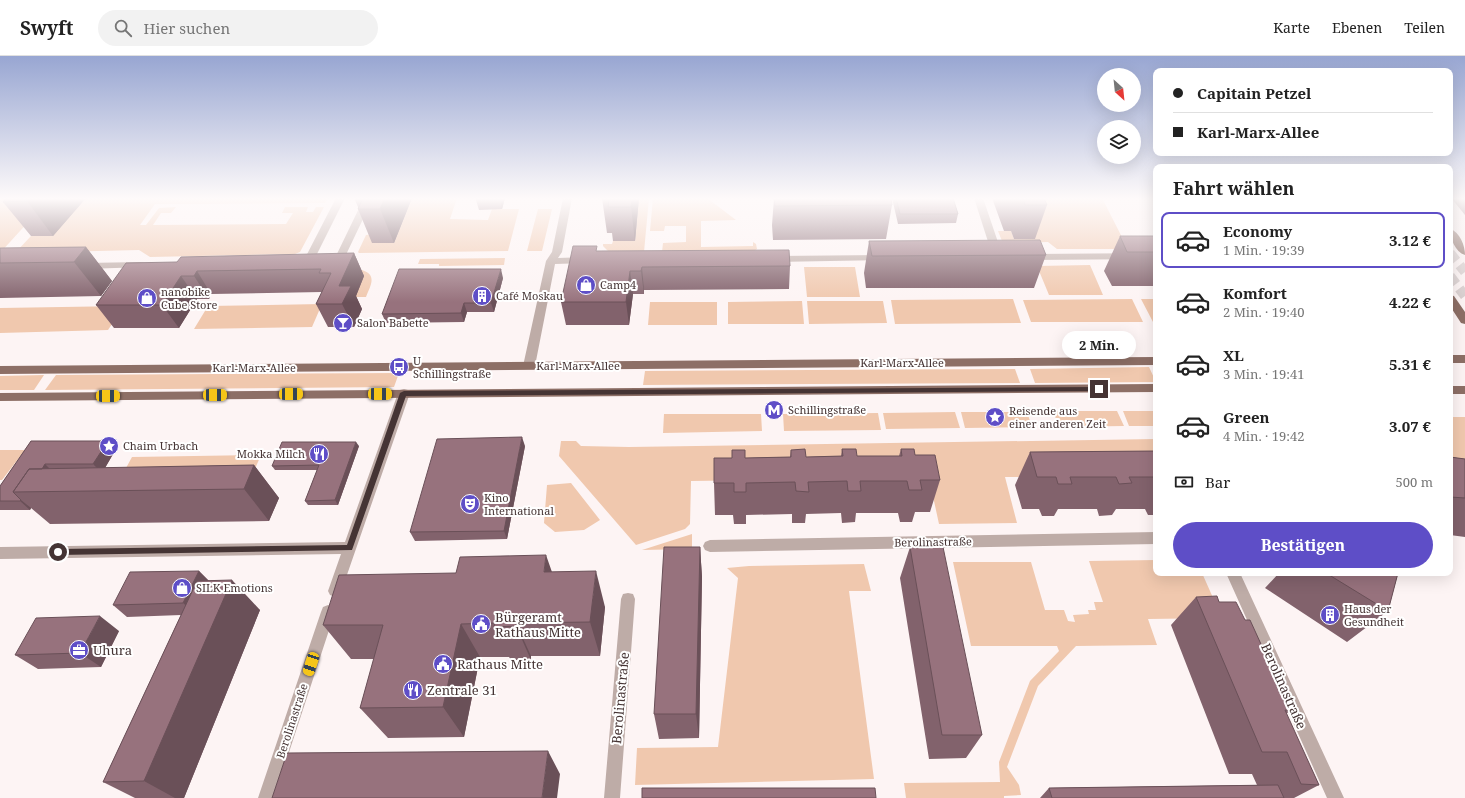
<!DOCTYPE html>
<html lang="de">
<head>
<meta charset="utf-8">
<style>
	:root { --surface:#fff; --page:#f2f2f2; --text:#222; --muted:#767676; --line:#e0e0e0; --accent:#5e4ec7 }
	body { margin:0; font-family:"Noto Serif",serif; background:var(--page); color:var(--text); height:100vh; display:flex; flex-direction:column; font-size:15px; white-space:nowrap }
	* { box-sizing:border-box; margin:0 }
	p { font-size:13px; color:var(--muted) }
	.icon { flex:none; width:22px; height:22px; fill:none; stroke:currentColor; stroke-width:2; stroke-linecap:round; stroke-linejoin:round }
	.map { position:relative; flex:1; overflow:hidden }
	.details { position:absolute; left:1153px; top:108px; width:300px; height:412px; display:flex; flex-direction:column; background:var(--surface); border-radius:8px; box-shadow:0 4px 16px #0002 }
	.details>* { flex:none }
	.top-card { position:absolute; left:1153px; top:12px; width:300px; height:88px; border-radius:8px; box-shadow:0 4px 16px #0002; display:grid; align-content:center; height:88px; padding:0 20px; background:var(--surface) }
	.needle { width:26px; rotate:153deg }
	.controls { position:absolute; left:1097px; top:12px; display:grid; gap:8px }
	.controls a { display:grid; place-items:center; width:44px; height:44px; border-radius:50%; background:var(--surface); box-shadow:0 4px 16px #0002; font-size:20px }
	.end { position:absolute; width:18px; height:18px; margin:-9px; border:5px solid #453434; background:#fff; box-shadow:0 0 0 2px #fff }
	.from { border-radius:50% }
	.bubble { position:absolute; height:28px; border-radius:14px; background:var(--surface); box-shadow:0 4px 16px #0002; font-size:13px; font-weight:700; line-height:28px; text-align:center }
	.car { position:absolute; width:12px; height:24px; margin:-12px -6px; border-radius:5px; box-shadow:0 0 3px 1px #0007; background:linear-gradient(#f5c518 24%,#345 0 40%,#f5c518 0 76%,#345 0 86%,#f5c518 0) }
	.top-card b { display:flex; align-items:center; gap:14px; height:38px; font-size:15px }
	.top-card b+b { border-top:1px solid var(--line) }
	.top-card i { width:10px; height:10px; background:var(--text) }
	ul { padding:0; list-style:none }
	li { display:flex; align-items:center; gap:12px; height:56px; margin:0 8px 6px; padding:0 12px; border:2px solid transparent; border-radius:8px }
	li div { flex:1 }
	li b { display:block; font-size:15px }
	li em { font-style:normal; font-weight:700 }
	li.on { border-color:var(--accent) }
	li>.icon { width:36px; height:36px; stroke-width:1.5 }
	h2 { padding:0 20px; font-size:18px; line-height:48px }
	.pay { display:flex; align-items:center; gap:10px; height:44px; padding:0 20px; font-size:15px }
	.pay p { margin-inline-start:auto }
	.button { display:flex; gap:8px; margin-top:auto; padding:8px 20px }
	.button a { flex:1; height:46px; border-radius:24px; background:var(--accent); color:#fff; font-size:16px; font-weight:700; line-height:46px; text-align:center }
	header { display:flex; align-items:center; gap:24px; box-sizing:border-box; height:56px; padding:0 20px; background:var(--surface); border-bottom:1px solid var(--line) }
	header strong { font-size:19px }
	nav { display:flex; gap:22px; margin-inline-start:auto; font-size:14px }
	.search { width:280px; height:36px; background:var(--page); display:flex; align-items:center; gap:10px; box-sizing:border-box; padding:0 14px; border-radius:22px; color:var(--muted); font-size:15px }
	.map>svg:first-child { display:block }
	.green { fill:#f0c8ae }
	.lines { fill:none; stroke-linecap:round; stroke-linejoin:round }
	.major-tunnel { stroke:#d8cece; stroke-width:10; stroke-dasharray:10 5.5; stroke-linecap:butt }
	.minor { fill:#beaca7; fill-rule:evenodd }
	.major { fill:#8d6f66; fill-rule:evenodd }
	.wall { fill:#82626c }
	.shaded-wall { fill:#6a5058 }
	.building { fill:#97727d; stroke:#6a5058 }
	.route { fill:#453434 }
	.labels { text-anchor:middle; stroke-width:4; stroke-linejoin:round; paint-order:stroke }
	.poi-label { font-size:11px; fill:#453434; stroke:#fff; text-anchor:start }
	.street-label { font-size:11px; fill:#453434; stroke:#fff }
	.near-poi-label { font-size:13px; fill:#453434; stroke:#fff; text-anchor:start }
	.near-street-label { font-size:13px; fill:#453434; stroke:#fff }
</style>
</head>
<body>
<header>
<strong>Swyft</strong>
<div class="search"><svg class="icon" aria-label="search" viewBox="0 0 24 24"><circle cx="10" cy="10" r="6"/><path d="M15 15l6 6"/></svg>Hier suchen</div>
<nav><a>Karte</a><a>Ebenen</a><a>Teilen</a></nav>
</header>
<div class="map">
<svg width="1465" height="742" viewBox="0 0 1465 742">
	<rect width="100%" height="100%" fill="#fdf4f4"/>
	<path class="green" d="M0 142H50L0 197Z
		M86 142H328L325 147 155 148 140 169H146L159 152 176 151 171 157H161L153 169 286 168 293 157H282L285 151H308L306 156H313L316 151H324L300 196 295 198 150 201 139 194 15 197 31 180Z
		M412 142H457L450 163 488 164 492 153H519L508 195 359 197 358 196 366 179 376 178 394 187Z
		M639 142H649L644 196H609L603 190V188H612L613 185H635Z
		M653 142H707L736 164 701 165V191L753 190V186L756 188 757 193 754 195 662 196 663 187 686 186V170H665L664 175H650Z
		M1018 142H1102L1126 189 1114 193H1057L1048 186 1005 187 1002 185 998 175H1011L1014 183Z
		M538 153H552L542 195H527Z
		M505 202 504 209 439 210V208H418L420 203Z
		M1090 209 1103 239H1049L1037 210Z
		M855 211 860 241H807L804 211Z
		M362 214C378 219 370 230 366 241H340L351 215Z
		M1013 243 1021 267 895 268 891 244Z
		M1132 243 1143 266H1031L1023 244Z
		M1141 243H1156V266H1153Z
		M802 245 804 268H728V246Z
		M807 245H883L887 267 809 268Z
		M650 246H717V269H648Z
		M322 248 312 271 194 273 208 250Z
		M124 250 108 274 0 277V252Z
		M1149 311 1156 326 1035 327 1030 313Z
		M1015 313 1020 327 643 329 645 315Z
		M399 317 394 331 45 334 56 319Z
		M44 319 34 334H0V320Z
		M1053 355H1117L1124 370 1059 371Z
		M1123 355H1156V370H1129Z
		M955 356 960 372 886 373 883 357Z
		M961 356H1027L1032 371 965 372Z
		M878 357 881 374 784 375 783 358Z
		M664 358H761L762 375 663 377Z
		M1450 361H1465V409L1450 407Z
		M1156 383V420L1005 421 1017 467 939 468 929 422 691 425 690 468 685 473 636 489 559 400 561 385H576L581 390 629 391Z
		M0 394H25L2 424H0Z
		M261 399 251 422 120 423 132 401Z
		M571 427 600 464 584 474 555 476 544 467 547 429Z
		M692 478V493L642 494Z
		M1156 504V517H1202L1222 562 1148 563 1157 589 1076 590 1038 630 1007 711 1019 729 1021 739 1004 740V742H906L904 727 1000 726 999 706 1030 625 1059 595 1057 590H971L953 506H1031L1045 554H1064L1068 565 1075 566 1073 559 1089 558 1088 554H1096L1094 546H1103L1089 505Z
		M864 508 871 535H849L874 723 635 729 637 692 718 691 738 522 727 512 749 510Z"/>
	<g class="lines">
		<path class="major-tunnel" d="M1450 197 1465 216
			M1450 220 1465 240"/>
		<path class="minor" d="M336 142H345L313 206 308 209 304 208 303 206Z
			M364 142H373L343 205 338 208 327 207 326 205 327 203 335 202Z
			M563 142H572L562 196 558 202 586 201 591 204 586 207 555 208 535 310 533 313H525L523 310 546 205 552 196Z
			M974 142H983L1002 198 1000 200 997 201 992 198Z
			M1156 197V203L1031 204 1026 201 1031 198Z
			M882 199 887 202 885 204 775 206 770 203 775 200Z
			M141 206 145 207 146 209 145 211 85 213 80 210 85 207Z
			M404 333 408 334 410 337 340 539 335 541 330 539 328 535 341 498 0 503V491L345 486 398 337 400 334Z
			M1156 476V488L710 496 705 494 703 490 705 486 710 484Z
			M1226 517H1240L1344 742H1327Z
			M628 537 633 538 635 543 620 742H604L621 543 623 538Z
			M328 549 333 551 335 556 274 742H258L321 556 323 551Z"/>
		<path class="major" d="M1450 173C1460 176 1465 190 1465 199 1455 196 1450 182 1450 173Z
			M1450 239 1454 240 1465 256V268L1461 267 1450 250Z
			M1450 299H1465V307H1450Z
			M1156 301V309L0 318V310Z
			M1156 328V336L0 345V337Z
			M1450 330H1465V338H1450Z"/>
	</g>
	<path class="wall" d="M6 142H86L53 180H31L3 146Z
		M412 142 394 187H372L358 153V151L355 144Z
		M505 142 502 153 479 154 476 144Z
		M602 142H639L635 185H613L612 177H607Z
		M774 142H891L892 149 886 183 773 184 772 169Z
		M892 142H953L958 158 956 167 898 168Z
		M992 142H1044L1047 149 1035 183H1014L1011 175H1004Z
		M1465 142V159L1452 143Z
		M1120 180H1156V230H1112L1104 215Z
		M869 185 1046 199 1034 232H866L864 217Z
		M86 191 112 225 101 240 0 242V192Z
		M598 195 790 210 789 233 644 234V238H633L629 269H566L561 246Z
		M354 197 364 220 356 240 362 253 354 271H328L316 248 322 236 211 238 209 243H197L179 272H114L96 249 177 206Z
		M503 222 494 256H467L464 266 386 267 382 258Z
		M31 385H108L116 393 105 412 254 409 279 442 269 465 50 468 31 452 30 454H0V430Z
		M359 390 338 449H308L305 445 317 414H275L272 410Z
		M525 390 507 483 415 485 410 476Z
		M842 393 857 400H899L901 393 915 399 940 424 930 456H915L912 466H900L898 457H856L855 466 842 467 841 457 806 458 805 467H792V458L746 459V468H734L733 459H715L714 427 745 402 790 401 791 394 806 401 841 400Z
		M1156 395V459H1148L1145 453H1116L1112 459 1099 460 1097 453H1058L1054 460H1042L1039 453H1022L1015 429 1030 396Z
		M1450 401 1465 403V481L1450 479Z
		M700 491 702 521 699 682 659 683 654 658Z
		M910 491 982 679 966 702 929 703 900 522Z
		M199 515 209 525 260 554 184 742H135L103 726 181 559 127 561 113 549Z
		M552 516 605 551 600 600H531V604H511L509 601H480L464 681 388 682 360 652 374 603H351L323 569Z
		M1279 517H1398L1388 555 1347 586 1265 532Z
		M1196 541 1219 546 1245 564 1291 654 1286 658 1319 729 1294 742H1040L1049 732 1257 729 1252 718H1229L1171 569Z
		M119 575 101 611 38 613 15 599Z"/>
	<path class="shaded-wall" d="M30 142H86L53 180 27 145Z
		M385 142H412L394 187 380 153Z
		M500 142H505L502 153 500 144Z
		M632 142H639L635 185 631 151Z
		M86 191 112 225 101 240 74 206Z
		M354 197 364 220 356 240 362 253 354 271 342 248 339 230Z
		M642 211 644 234V238L641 215Z
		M501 213 503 222 494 256 491 247Z
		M197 215 211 238 209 243 194 220Z
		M630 215 633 238 629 269 626 246Z
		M181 220 197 243 179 272 162 249Z
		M464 247 467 256 464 266 461 257Z
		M522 381 525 390 507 483 504 475Z
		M108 385 116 393 102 417 93 408Z
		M356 386 359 390 338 449 335 444Z
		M45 408 54 417 26 436Z
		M254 409 279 442 269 465 244 433Z
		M21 444 31 452 30 454 20 445Z
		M700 491 702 521 699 682 696 658Z
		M546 499 559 536 544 516Z
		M199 515 211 527 196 558 183 547Z
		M596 515 605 551 600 600 590 566Z
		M232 524 260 554 184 742H175L144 725Z
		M100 560 119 575 101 611 80 597Z
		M516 567 531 600V604L516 570Z
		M461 568 480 601 464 681 443 651Z
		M548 695 560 718 557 742H542Z"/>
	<path class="building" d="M6 142H30L27 145 3 146Z
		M356 142H385L380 153H358L362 144H355Z
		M477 142H500V144H476Z
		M602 142H632L631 151H608L609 143Z
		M774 142H891L892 149 775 150Z
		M896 142H953L958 158H900Z
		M1023 142H1044L1047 149H1025Z
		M1120 180H1156V196H1127Z
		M1040 184 1046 199 872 200 869 185Z
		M573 190H597L596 195 789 194 790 210 642 211 641 215H630L626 246H561Z
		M86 191 74 206 0 207V192Z
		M354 197 339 230H351L342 248H316L331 217H319L321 213 197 215 194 220H181L162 249H96L126 207 177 206 181 201Z
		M399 213H501L491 247H464L461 257 382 258Z
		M522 381 504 475 410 476 437 383Z
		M31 385H108L93 408H45L42 413H29L13 436 21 444 20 445H0V430Z
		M282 386H356L335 444 305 445 319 409 272 410Z
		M805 393 806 401 843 400 842 393H856L857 400H902L901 393H914L915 399H935L940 424H920L922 434H909L907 425H860L861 435H848L847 425 808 426 809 436 796 435 795 426 746 427V436H734V427H714V402H732V394H745V402L791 401V394Z
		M1156 395V421H1129L1132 427 1119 428 1116 421H1070L1072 428H1058L1056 421H1037L1030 396Z
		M1450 401 1465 403V442L1450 441Z
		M254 409 244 433 13 436 29 413Z
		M664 491H700L696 658H654Z
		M910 491H943L982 679H942Z
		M546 499 544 516 596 515 590 566 516 567V570L494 571 495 567 461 568 443 651 360 652 383 569H323L339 519 456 517 460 501Z
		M199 515 183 547 113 549 130 516Z
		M1326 517H1398L1388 555Z
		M232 524 144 725 103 726 197 525Z
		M1217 540 1219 546H1236L1245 564H1250L1291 654H1285L1319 729 1301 728 1287 696H1262L1196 541Z
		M100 560 80 597 15 599 36 562Z
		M548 695 542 742H272L287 697Z
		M1278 729 1284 742H1052L1049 732Z
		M642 732H875L876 742H642Z"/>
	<linearGradient id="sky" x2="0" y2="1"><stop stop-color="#98a6d2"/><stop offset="0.58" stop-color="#fefafa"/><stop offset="1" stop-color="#fefafa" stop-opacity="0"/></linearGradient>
	<rect width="1465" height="246" fill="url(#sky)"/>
	<path class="route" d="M1099 331 1102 333 1099 335 406 340 352 494 58 499 55 496 58 493 347 489 400 337 404 335Z"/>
	<defs>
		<symbol id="shop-disc" viewBox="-11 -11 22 22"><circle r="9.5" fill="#5e4ec7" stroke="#fff"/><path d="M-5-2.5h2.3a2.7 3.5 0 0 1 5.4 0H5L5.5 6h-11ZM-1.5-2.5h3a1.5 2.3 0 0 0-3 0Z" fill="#fff"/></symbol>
		<symbol id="building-disc" viewBox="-11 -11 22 22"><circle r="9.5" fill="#5e4ec7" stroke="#fff"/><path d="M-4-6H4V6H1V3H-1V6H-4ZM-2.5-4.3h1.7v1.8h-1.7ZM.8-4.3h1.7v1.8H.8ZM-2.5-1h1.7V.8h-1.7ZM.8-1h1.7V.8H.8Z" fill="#fff"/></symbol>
		<symbol id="bar-disc" viewBox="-11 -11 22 22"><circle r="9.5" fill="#5e4ec7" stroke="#fff"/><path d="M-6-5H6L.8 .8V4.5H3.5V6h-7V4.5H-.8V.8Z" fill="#fff"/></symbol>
		<symbol id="bus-disc" viewBox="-11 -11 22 22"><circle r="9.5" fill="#5e4ec7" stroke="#fff"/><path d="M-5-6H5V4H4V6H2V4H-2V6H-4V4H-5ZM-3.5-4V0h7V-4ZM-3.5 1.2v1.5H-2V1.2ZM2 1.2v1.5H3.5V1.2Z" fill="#fff"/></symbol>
		<symbol id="metro-disc" viewBox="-11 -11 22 22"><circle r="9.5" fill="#5e4ec7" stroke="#fff"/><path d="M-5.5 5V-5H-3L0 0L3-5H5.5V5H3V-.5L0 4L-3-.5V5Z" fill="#fff"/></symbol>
		<symbol id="sight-disc" viewBox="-11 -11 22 22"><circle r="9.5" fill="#5e4ec7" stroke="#fff"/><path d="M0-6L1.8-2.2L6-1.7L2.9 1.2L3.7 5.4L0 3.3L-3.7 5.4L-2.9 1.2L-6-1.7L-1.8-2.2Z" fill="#fff"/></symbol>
		<symbol id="restaurant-disc" viewBox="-11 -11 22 22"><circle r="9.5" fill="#5e4ec7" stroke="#fff"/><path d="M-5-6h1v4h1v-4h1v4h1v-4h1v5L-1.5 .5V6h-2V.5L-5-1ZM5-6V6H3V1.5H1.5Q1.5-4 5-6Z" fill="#fff"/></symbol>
		<symbol id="theatre-disc" viewBox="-11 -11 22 22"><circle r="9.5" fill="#5e4ec7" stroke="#fff"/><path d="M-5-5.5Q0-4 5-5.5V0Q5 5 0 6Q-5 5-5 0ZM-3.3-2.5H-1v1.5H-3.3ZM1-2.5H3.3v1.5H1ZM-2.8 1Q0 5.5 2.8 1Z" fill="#fff"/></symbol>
		<symbol id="civic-disc" viewBox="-11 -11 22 22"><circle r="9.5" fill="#5e4ec7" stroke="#fff"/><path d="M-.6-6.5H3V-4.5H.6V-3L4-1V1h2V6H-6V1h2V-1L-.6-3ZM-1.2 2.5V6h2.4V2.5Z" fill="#fff"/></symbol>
		<symbol id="office-disc" viewBox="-11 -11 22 22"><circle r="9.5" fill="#5e4ec7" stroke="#fff"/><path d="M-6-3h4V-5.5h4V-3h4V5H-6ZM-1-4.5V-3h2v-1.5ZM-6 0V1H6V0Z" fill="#fff"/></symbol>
	</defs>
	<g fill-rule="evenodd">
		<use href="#shop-disc" x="575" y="218" width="22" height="22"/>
		<use href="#building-disc" x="471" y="229" width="22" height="22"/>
		<use href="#shop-disc" x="136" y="231" width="22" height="22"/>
		<use href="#bar-disc" x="332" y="256" width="22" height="22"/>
		<use href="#bus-disc" x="388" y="300" width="22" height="22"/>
		<use href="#metro-disc" x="763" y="343" width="22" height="22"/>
		<use href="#sight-disc" x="984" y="350" width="22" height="22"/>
		<use href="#sight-disc" x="98" y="379" width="22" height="22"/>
		<use href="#restaurant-disc" x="308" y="387" width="22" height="22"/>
		<use href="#theatre-disc" x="459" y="437" width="22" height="22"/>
		<use href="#shop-disc" x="171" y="521" width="22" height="22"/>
		<use href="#building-disc" x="1319" y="548" width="22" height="22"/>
		<use href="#civic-disc" x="470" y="557" width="22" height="22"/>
		<use href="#office-disc" x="68" y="583" width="22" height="22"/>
		<use href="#civic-disc" x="432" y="597" width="22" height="22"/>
		<use href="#restaurant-disc" x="402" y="623" width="22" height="22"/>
	</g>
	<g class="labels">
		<g class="poi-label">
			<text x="600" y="233">Camp4</text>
			<text x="161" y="240">nanobike<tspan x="161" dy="13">Cube Store</tspan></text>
			<text x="496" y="244">Café Moskau</text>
			<text x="357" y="271">Salon Babette</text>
			<text x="413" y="309">U<tspan x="413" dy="13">Schillingstraße</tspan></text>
			<text x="788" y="358">Schillingstraße</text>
			<text x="1009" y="359">Reisende aus<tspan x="1009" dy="13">einer anderen Zeit</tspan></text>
			<text x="123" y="394">Chaim Urbach</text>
			<text x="305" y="402" text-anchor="end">Mokka Milch</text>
			<text x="484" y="446">Kino<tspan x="484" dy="13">International</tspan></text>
			<text x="196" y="536">SILK Emotions</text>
			<text x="1344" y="557">Haus der<tspan x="1344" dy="13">Gesundheit</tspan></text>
		</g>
		<g class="street-label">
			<text x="902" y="311">Karl-Marx-Allee</text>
			<text x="578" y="314">Karl-Marx-Allee</text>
			<text x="254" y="316">Karl-Marx-Allee</text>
			<text transform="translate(933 486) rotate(-1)" y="4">Berolinastraße</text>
			<text transform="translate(292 665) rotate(-72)" y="4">Berolinastraße</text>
		</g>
		<g class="near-poi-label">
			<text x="495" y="566">Bürgeramt<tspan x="495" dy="15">Rathaus Mitte</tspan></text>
			<text x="93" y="599">Uhura</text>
			<text x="457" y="613">Rathaus Mitte</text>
			<text x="427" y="639">Zentrale 31</text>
		</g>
		<g class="near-street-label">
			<text transform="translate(1284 630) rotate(66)" y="5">Berolinastraße</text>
			<text transform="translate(620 642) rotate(-85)" y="5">Berolinastraße</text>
		</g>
	</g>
</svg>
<div class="controls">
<a><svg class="needle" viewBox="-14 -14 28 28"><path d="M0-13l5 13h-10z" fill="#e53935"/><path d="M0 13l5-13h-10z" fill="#767676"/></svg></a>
<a><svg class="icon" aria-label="layers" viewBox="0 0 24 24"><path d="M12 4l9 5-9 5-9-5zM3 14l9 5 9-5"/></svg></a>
</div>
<i class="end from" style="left:58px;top:496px"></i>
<i class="end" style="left:1099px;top:333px"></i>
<div class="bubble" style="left:1062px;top:275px;width:74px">2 Min.</div>
<i class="car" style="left:291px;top:338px;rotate:89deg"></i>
<i class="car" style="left:380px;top:338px;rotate:90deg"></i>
<i class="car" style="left:215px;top:339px;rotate:90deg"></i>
<i class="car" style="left:108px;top:340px;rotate:90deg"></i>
<i class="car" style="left:311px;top:608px;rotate:198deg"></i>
<div class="top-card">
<b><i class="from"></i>Capitain Petzel</b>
<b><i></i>Karl-Marx-Allee</b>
</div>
<section class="details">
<h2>Fahrt wählen</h2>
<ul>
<li class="on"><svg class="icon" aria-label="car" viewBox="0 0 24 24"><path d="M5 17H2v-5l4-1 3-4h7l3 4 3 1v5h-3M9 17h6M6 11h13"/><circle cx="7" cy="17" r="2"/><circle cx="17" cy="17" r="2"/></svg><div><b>Economy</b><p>1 Min. · 19:39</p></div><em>3.12 €</em></li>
<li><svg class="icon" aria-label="car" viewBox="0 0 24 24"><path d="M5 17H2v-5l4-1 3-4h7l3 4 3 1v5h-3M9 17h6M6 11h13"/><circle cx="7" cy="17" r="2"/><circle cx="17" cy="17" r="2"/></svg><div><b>Komfort</b><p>2 Min. · 19:40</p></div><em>4.22 €</em></li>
<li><svg class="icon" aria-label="car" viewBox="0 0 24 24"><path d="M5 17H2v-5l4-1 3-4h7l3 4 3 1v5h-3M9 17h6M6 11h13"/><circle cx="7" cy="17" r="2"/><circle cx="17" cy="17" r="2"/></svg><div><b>XL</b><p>3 Min. · 19:41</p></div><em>5.31 €</em></li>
<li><svg class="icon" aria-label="car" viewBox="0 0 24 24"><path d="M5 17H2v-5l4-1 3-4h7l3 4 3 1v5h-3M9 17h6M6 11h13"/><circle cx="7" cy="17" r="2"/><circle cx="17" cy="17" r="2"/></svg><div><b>Green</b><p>4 Min. · 19:42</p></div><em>3.07 €</em></li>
</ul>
<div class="pay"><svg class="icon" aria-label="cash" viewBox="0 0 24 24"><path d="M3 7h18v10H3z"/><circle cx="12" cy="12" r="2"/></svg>Bar<p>500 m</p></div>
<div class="button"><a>Bestätigen</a></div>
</section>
</div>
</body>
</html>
